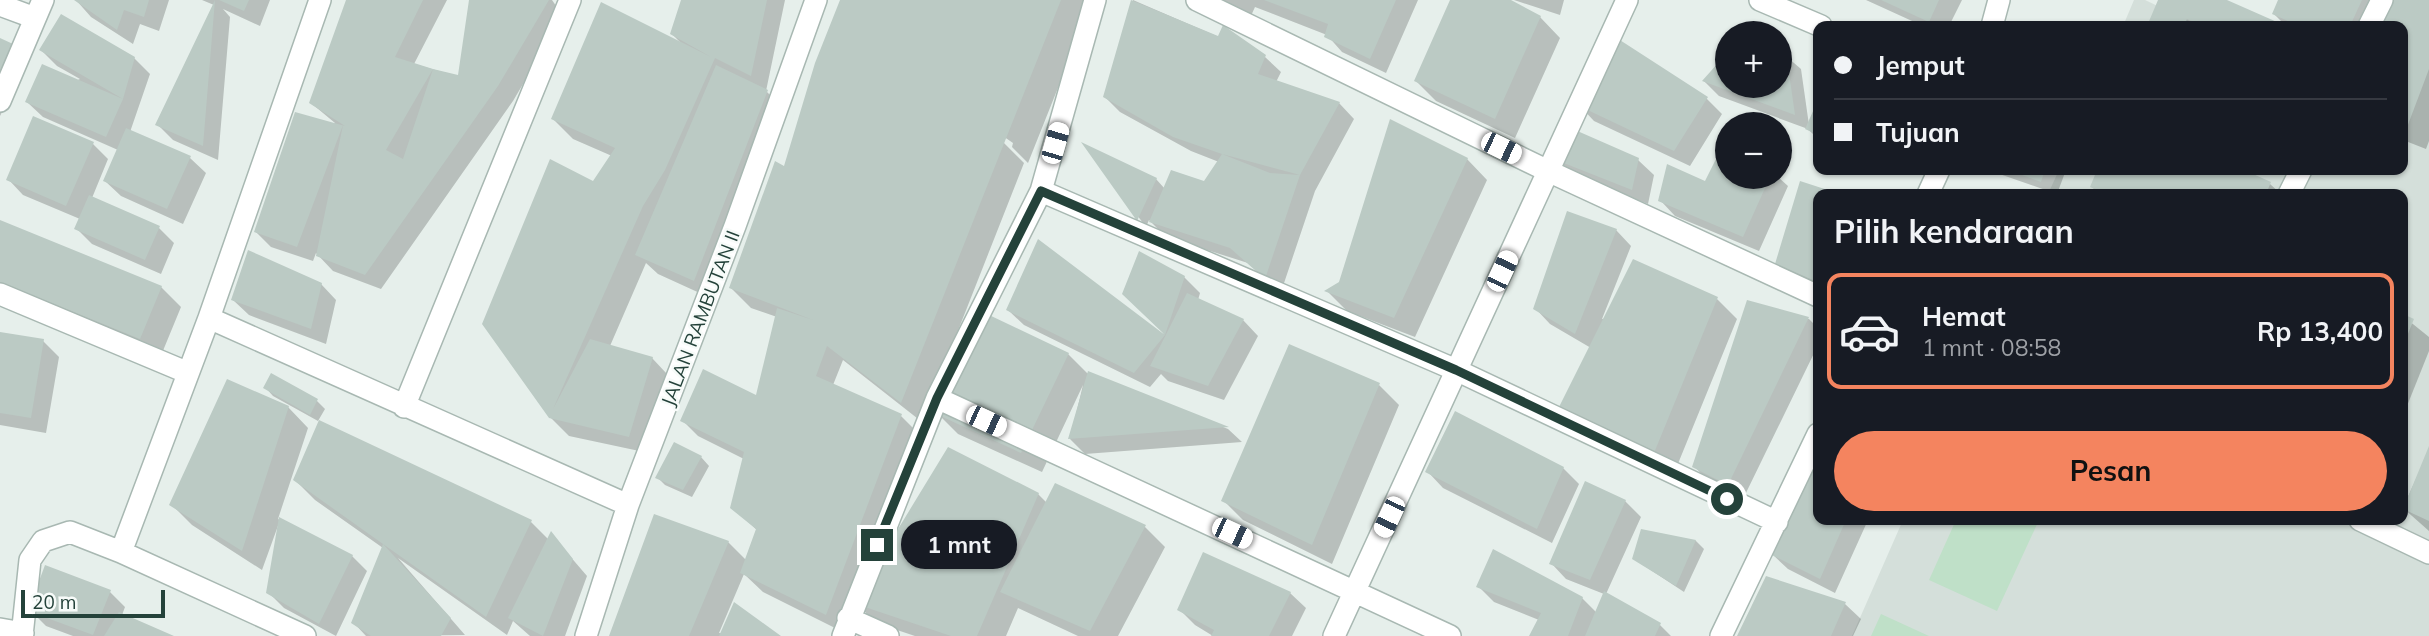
<!DOCTYPE html>
<html lang="id">
<head>
<meta charset="utf-8">
<style>
	:root { --surface:#171b24; --page:#242831; --text:#f1f3f6; --muted:#9ea1a6; --line:#363941; --accent:#f4845f }
	body { margin:0; font-family:Mulish,sans-serif; background:var(--page); color:var(--text); height:100vh; display:flex; flex-direction:column; font-size:26px; white-space:nowrap }
	* { box-sizing:border-box; margin:0 }
	p { font-size:23px; color:var(--muted) }
	.icon { flex:none; width:38px; height:38px; fill:none; stroke:currentColor; stroke-width:2; stroke-linecap:round; stroke-linejoin:round }
	.map { position:relative; flex:1; overflow:hidden }
	.side { position:absolute; left:1813px; top:189px; width:595px; height:336px; display:flex; flex-direction:column; background:var(--surface); border-radius:14px; box-shadow:0 2px 5px #0004 }
	.side>* { flex:none }
	.banner { position:absolute; left:1813px; top:21px; width:595px; height:154px; border-radius:14px; box-shadow:0 2px 5px #0004; display:grid; align-content:center; height:154px; padding:0 21px; background:var(--surface) }
	.fabs { position:absolute; left:1715px; top:21px; display:grid; gap:14px }
	.fabs a { display:grid; place-items:center; width:77px; height:77px; border-radius:50%; background:var(--surface); box-shadow:0 2px 5px #0004; font-size:35px }
	.scale { position:absolute; left:21px; bottom:18px; width:144px; box-sizing:border-box; padding-left:7px; border:4px solid #24423a; border-top:0; font-size:19px; line-height:24px; white-space:nowrap; color:#24423a; -webkit-text-stroke:5px #f7fbf9; paint-order:stroke }
	.end { position:absolute; width:32px; height:32px; margin:-16px; border:9px solid #24423a; background:#fff; box-shadow:0 0 0 4px #fff }
	.from { border-radius:50% }
	.bubble { position:absolute; height:49px; border-radius:24px; background:var(--surface); box-shadow:0 2px 5px #0004; font-size:23px; font-weight:700; line-height:49px; text-align:center }
	.car { position:absolute; width:21px; height:42px; margin:-21px -10px; border-radius:9px; box-shadow:0 0 5px 2px #0007; background:linear-gradient(#fff 24%,#345 0 40%,#fff 0 76%,#345 0 86%,#fff 0) }
	.banner b { display:flex; align-items:center; gap:24px; height:66px; font-size:26px }
	.banner b+b { border-top:2px solid var(--line) }
	.banner i { width:18px; height:18px; background:var(--text) }
	ul { padding:0; list-style:none }
	li { display:flex; align-items:center; gap:21px; height:116px; margin:0 14px 10px; padding:0 7px; border:4px solid transparent; border-radius:14px }
	li div { flex:1 }
	li b { display:block; font-size:26px }
	li em { font-style:normal; font-weight:700 }
	li.on { border-color:var(--accent) }
	li>.icon { width:63px; height:63px; stroke-width:1.5 }
	h2 { padding:0 21px; font-size:32px; line-height:84px }
	.button { display:flex; gap:14px; margin-top:auto; padding:14px 21px }
	.button a { flex:1; height:80px; border-radius:42px; background:var(--accent); color:#111; font-size:28px; font-weight:700; line-height:80px; text-align:center }
	.map>svg:first-child { display:block }
	.built { fill:#d4dfda }
	.green { fill:#bfe0c8 }
	.shadow { fill:#0003 }
	.building { fill:#bbcac4 }
	.lines { fill:none; stroke-linecap:round; stroke-linejoin:round }
	.lane-casing { stroke:#a8b8b2; stroke-width:24 }
	.street-casing { stroke:#a8b8b2; stroke-width:24 }
	.lane { stroke:#fff; stroke-width:21 }
	.street { stroke:#fff; stroke-width:21 }
	.route { stroke:#24423a; stroke-width:9 }
	.labels { text-anchor:middle; stroke-width:5; stroke-linejoin:round; paint-order:stroke }
	.street-label { font-size:19px; fill:#24423a; stroke:#f7fbf9 }
</style>
</head>
<body>
<div class="map">
<svg width="2429" height="636" viewBox="0 0 2429 636">
	<rect width="100%" height="100%" fill="#e6efeb"/>
	<path class="built" d="M2134 0H2145L2200 26H2123Z
		M2429 0V636H1852L1903 520H2403V194H2048L2059 170H2403V26H2371Z"/>
	<path class="green" d="M1956 520H2039L1997 611 1929 580Z
		M1881 614 1929 636H1871Z"/>
	<path class="shadow" d="M76 0H169L159 31 140 24 133 44 91 17Z
		M202 0H270L260 26 223 9 230 17 218 160 173 140 157 124 214 5Z
		M348 0H447L414 64 460 77 470 0H552L563 16 513 101 381 289 333 271 316 253 313 261 271 247 256 232 335 123 311 103Z
		M683 0H785L766 91 787 112 715 300 658 274 646 263 610 346 652 358 667 374 644 452 569 436 550 417 601 187 612 156 573 139 553 119 681 43 672 34Z
		M842 0H1093L1028 163 1012 147 1013 143 1000 134 1004 143 1024 163 922 422 843 360 833 385 901 416 921 436 867 581 1038 494 1047 503 1145 527 1165 547 1118 636H1078L1018 608 1006 636H915L876 623 858 605 847 634 763 592 744 574 719 633 778 636H611L655 516 728 542 747 561 758 531 732 507 744 459 698 436 682 420 758 397 777 317 751 308 731 288 785 169Z
		M1133 0 1265 57 1281 72 1276 82 1339 103 1354 119 1315 191 1281 292 1248 263 1166 237 1149 220 1146 227 1086 147 1156 179 1165 189 1205 183 1219 162 1191 151 1120 112 1105 97Z
		M1209 0H1418L1386 73 1342 52 1327 35 1255 7 1250 18Z
		M1452 0H1507L1540 17 1560 38 1515 138 1436 101 1416 81Z
		M1514 0H1564L1560 15Z
		M1866 0H1962L1949 26H1923Z
		M2160 0H2222L2281 26H2149Z
		M2280 0H2429V141L2426 149 2403 140V26H2383L2375 19 2372 26H2286L2274 14Z
		M1610 35 1707 99 1722 114 1690 166 1594 121 1579 105Z
		M0 40 12 46 28 61 0 116Z
		M41 50 134 58 150 74 130 132 190 158 206 173 183 224 121 196 105 181 118 150 43 117 27 102 80 79 57 66Z
		M1780 51 1801 69 1809 125 1818 104V139L1808 129 1719 96 1704 81 1727 55V86H1780Z
		M1727 141V177H1778L1788 186 1759 251 1675 216 1660 200 1706 183Z
		M93 144 108 159 92 198 159 228 174 243 161 274 92 244 76 228 80 219 23 195 8 179Z
		M1548 155 1638 160 1654 175 1648 204 1563 171Z
		M1467 159 1487 180 1415 337 1347 311 1327 291 1341 283Z
		M1872 170H1885L1882 175Z
		M1988 170H2066L2057 194Z
		M2099 170H2239L2270 184 2281 194H2100L2092 187Z
		M1801 184 1837 194H1818V290L1793 280 1777 264Z
		M0 222 161 287 181 307 160 358 0 288Z
		M1616 230 1631 246 1602 319 1717 299 1737 319 1675 471 1581 427 1561 407 1591 348 1550 324 1535 308Z
		M1184 277 1200 293 1198 300 1243 320 1258 336 1224 400 1168 381 1161 374 1150 387 1024 325 1008 310 1163 335Z
		M321 284 336 300 326 344 249 315 233 300Z
		M1748 302 1809 319 1818 328V345L1743 499 1709 482 1694 466Z
		M2403 316 2429 337V351L2403 416Z
		M0 334 43 341 59 357 46 433 0 425Z
		M1068 354 1087 373 1228 429 1242 442 1085 454 1070 439 1083 385 1042 472 958 434 938 414Z
		M272 376 317 401 325 409 318 421 273 396 265 387Z
		M1379 385 1399 405 1332 564 1243 520 1223 500Z
		M288 407 308 428 278 519 352 556 367 571 336 636 284 608 268 592 279 523 262 570 192 525 172 505Z
		M2429 450V531L2403 508Z
		M701 457 709 466 692 497 665 485 657 477Z
		M1818 458V520H1868L1835 593 1788 569 1772 554Z
		M1563 468 1579 484 1552 543 1443 488 1428 472Z
		M295 480 531 522 549 540 551 534 587 576 565 636H530L513 621 507 635 398 558 465 635 366 636 353 622 383 548 315 500Z
		M1625 501 1641 517 1606 594 1660 625 1671 636H1531L1539 620 1494 602 1478 586 1582 598 1597 613 1604 594 1566 579 1551 563Z
		M1642 531 1696 541 1704 549 1684 592 1634 559Z
		M1767 578 1845 604 1861 619 1853 636H1739Z
		M110 592 125 607 122 615 170 636H73L46 626 30 610Z
		M1290 593 1306 608 1292 636H1213L1195 625 1179 609Z"/>
	<path class="building" d="M74 0H149L144 17 124 10 117 30Z
		M215 0 203 146 155 125Z
		M219 0H249L244 11Z
		M346 0H423L395 57 433 69 386 150 403 159 433 69 458 75 469 0H549L498 86 365 275 316 256 343 125 297 247 254 232 295 112 345 126 309 103Z
		M681 0H767L751 76 715 58 665 170 643 206 553 409 590 339 653 357 629 437 549 418 482 324 550 159 593 181 615 148 551 119 601 2 711 57 670 34Z
		M840 0H1061L901 403 827 346 816 376 902 414 826 615 740 573 756 529 730 508 744 452 680 421 703 369 756 395 777 308 813 320 729 288 775 161 784 166 815 63Z
		M1131 0 1218 36 1223 25 1266 55 1258 74 1340 102 1300 175 1222 154 1173 137 1103 97Z
		M1264 0H1396L1370 59 1324 37 1328 24Z
		M1450 0H1511L1541 16 1495 119 1414 81Z
		M1881 0H1939L1929 22Z
		M2158 0H2227L2286 26H2202L2187 19 2184 26H2147Z
		M2278 0H2362L2350 26H2299L2272 14Z
		M2385 0H2429V69L2406 130 2403 129V26H2385L2374 20Z
		M61 14 135 57 123 99 39 50Z
		M1609 33 1708 97 1674 151 1577 105Z
		M0 38 13 44 0 71Z
		M1780 50 1786 52 1795 115 1702 81 1727 53V86H1780Z
		M42 64 123 99 106 137 25 102Z
		M716 65 768 90 694 281 635 255Z
		M1818 100V135L1805 129Z
		M33 116 94 142 66 206 6 180Z
		M1390 119 1468 158 1394 318 1324 291 1339 282Z
		M1566 126 1639 158 1632 190 1546 156Z
		M126 128 191 156 167 209 103 181Z
		M1727 137V177H1770L1743 237 1658 201 1667 164 1705 181Z
		M1081 142 1157 178 1137 221Z
		M1222 154 1270 173 1300 175 1265 279 1230 248 1149 222 1171 170 1204 181Z
		M2009 170H2045L2041 182Z
		M2097 170H2244L2271 182 2266 194H2106L2090 187Z
		M1800 181 1840 194H1818V282L1775 264Z
		M89 195 160 226 145 260 74 229Z
		M1567 211 1617 229 1575 334 1533 309Z
		M0 220 162 286 140 339 0 282Z
		M1038 239 1165 335 1134 373 1006 310Z
		M248 250 322 283 311 329 231 300Z
		M1139 251 1185 276 1165 335 1122 294Z
		M1633 259 1718 297 1654 453 1559 407Z
		M1187 293 1244 319 1208 386 1150 366Z
		M1747 300 1809 317 1728 485 1692 467Z
		M987 314 1069 353 1021 453 936 414Z
		M2403 314 2414 319 2403 346Z
		M0 332 44 339 31 418 0 413Z
		M1289 344 1380 383 1312 545 1221 501Z
		M1088 371 1229 427 1068 439Z
		M271 373 318 399 310 415 263 388Z
		M227 379 289 406 242 551 169 505Z
		M1455 411 1564 467 1537 529 1425 472Z
		M319 420 532 520 486 617 383 544 451 618 441 636H371L351 623 383 544 293 480Z
		M674 442 702 456 683 490 655 478Z
		M2429 446V521L2403 509Z
		M948 447 1039 493 977 636H951L853 603Z
		M1818 454V520H1846L1820 579 1770 554Z
		M1585 481 1626 500 1590 580 1549 564Z
		M1055 483 1146 525 1090 631 1000 592Z
		M654 514 729 541 689 636H609Z
		M279 517 353 555 319 624 266 593Z
		M1641 529 1696 540 1676 586 1632 559Z
		M551 531 573 559 543 636 508 618Z
		M1493 549 1583 597 1568 636H1529L1541 613 1476 587Z
		M1203 552 1291 592 1269 636H1211L1214 630 1177 610Z
		M45 565 111 590 93 635 28 611Z
		M1766 576 1846 602 1831 636H1737Z
		M1604 591 1661 623 1655 636H1585Z
		M734 602 781 636H719Z
		M119 612 174 636H104Z"/>
	<g class="lines">
		<defs>
			<path id="lane" d="M2369 26 2382 0
				M2289 194 2301 170
				M2360 520 2429 553"/>
			<path id="street" d="M1197 0 1548 171 1818 296
				M1760 0 1821 26
				M0 5 35 18
				M1992 26 1999 0
				M0 101 43 0
				M1041 191 1456 370 1777 522
				M1928 194 1939 170
				M0 294 186 372
				M209 318 628 505
				M937 398 1450 636
				M404 407 570 0
				M121 552 209 318 320 0
				M848 618 888 636
				M0 629 23 633
				M22 636 30 560 43 541 70 532 121 552 305 636
				M586 636 628 505 735 226 816 0
				M843 636 937 398 1041 191 1095 0
				M1334 636 1627 0
				M1721 636 1818 434"/>
		</defs>
		<use href="#lane" class="lane-casing"/>
		<use href="#street" class="street-casing"/>
		<use href="#lane" class="lane"/>
		<use href="#street" class="street"/>
	</g>
	<g class="lines">
		<path class="route" d="M877 545 937 398 1041 191 1456 370 1727 499"/>
	</g>
	<g class="labels">
		<g class="street-label">
			<text transform="translate(700 318) rotate(-69)" y="7">JALAN RAMBUTAN II</text>
		</g>
	</g>
</svg>
<div class="fabs">
<a>+</a>
<a>−</a>
</div>
<div class="scale">20 m</div>
<i class="end from" style="left:1727px;top:499px"></i>
<i class="end" style="left:877px;top:545px"></i>
<div class="bubble" style="left:901px;top:520px;width:116px">1 mnt</div>
<i class="car" style="left:1055px;top:143px;rotate:16deg"></i>
<i class="car" style="left:1501px;top:148px;rotate:116deg"></i>
<i class="car" style="left:1502px;top:271px;rotate:25deg"></i>
<i class="car" style="left:986px;top:421px;rotate:115deg"></i>
<i class="car" style="left:1389px;top:517px;rotate:205deg"></i>
<i class="car" style="left:1232px;top:533px;rotate:115deg"></i>
<div class="banner">
<b><i class="from"></i>Jemput</b>
<b><i></i>Tujuan</b>
</div>
<section class="side">
<h2>Pilih kendaraan</h2>
<ul>
<li class="on"><svg class="icon" aria-label="car" viewBox="0 0 24 24"><path d="M5 17H2v-5l4-1 3-4h7l3 4 3 1v5h-3M9 17h6M6 11h13"/><circle cx="7" cy="17" r="2"/><circle cx="17" cy="17" r="2"/></svg><div><b>Hemat</b><p>1 mnt · 08:58</p></div><em>Rp 13,400</em></li>
</ul>
<div class="button"><a>Pesan</a></div>
</section>
</div>
</body>
</html>
